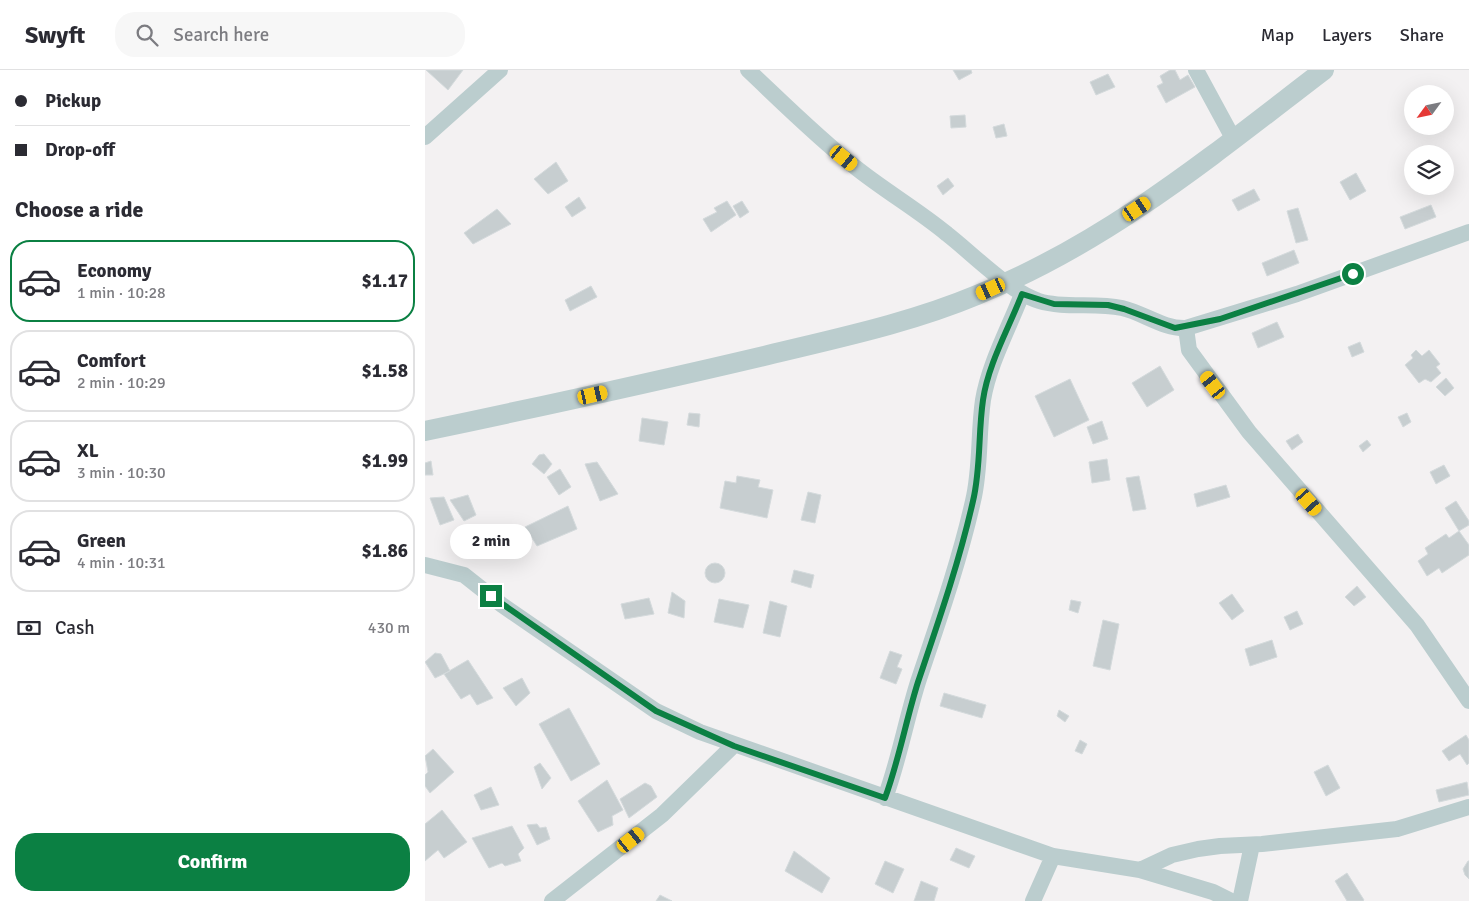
<!DOCTYPE html>
<html lang="en">
<head>
<meta charset="utf-8">
<style>
	:root { --surface:#fff; --page:#f7f7f7; --text:#2b2b33; --muted:#7c7c81; --line:#e1e1e2; --accent:#0b8043 }
	body { margin:0; font-family:Signika,sans-serif; background:var(--page); color:var(--text); height:100vh; display:flex; flex-direction:column; font-size:19px; white-space:nowrap }
	* { box-sizing:border-box; margin:0 }
	p { font-size:16px; color:var(--muted) }
	.icon { flex:none; width:28px; height:28px; fill:none; stroke:currentColor; stroke-width:2; stroke-linecap:round; stroke-linejoin:round }
	.map { position:relative; flex:1; overflow:hidden }
	.panel { display:flex; flex-direction:column; background:var(--surface); width:425px }
	.panel>* { flex:none }
	.banner { display:grid; align-content:center; height:110px; padding:0 15px; background:var(--surface) }
	.needle { width:32px; rotate:237deg }
	.buttons { position:absolute; left:979px; top:15px; display:grid; gap:10px }
	.buttons a { display:grid; place-items:center; width:50px; height:50px; border-radius:50%; background:var(--surface); box-shadow:0 5px 20px #0002; font-size:25px }
	.end { position:absolute; width:22px; height:22px; margin:-11px; border:6px solid #0b8043; background:#fff; box-shadow:0 0 0 2px #fff }
	.from { border-radius:50% }
	.bubble { position:absolute; height:35px; border-radius:18px; background:var(--surface); box-shadow:0 5px 20px #0002; font-size:16px; font-weight:800; line-height:35px; text-align:center }
	.car { position:absolute; width:15px; height:30px; margin:-15px -8px; border-radius:6px; box-shadow:0 0 4px 1px #0007; background:linear-gradient(#f5c518 24%,#345 0 40%,#f5c518 0 76%,#345 0 86%,#f5c518 0) }
	.banner b { display:flex; align-items:center; gap:18px; height:48px; font-size:19px }
	.banner b+b { border-top:1px solid var(--line) }
	.banner i { width:12px; height:12px; background:var(--text) }
	ul { padding:0; list-style:none }
	li { display:flex; align-items:center; gap:15px; height:82px; margin:0 10px 8px; padding:0 5px; border:2px solid var(--line); border-radius:20px }
	li div { flex:1 }
	li b { display:block; font-size:19px }
	li em { font-style:normal; font-weight:800 }
	li.selected { border-color:var(--accent) }
	li>.icon { width:45px; height:45px; stroke-width:1.5 }
	h2 { padding:0 15px; font-size:22px; line-height:60px }
	.pay { display:flex; align-items:center; gap:12px; height:55px; padding:0 15px; font-size:19px }
	.pay p { margin-inline-start:auto }
	.action { display:flex; gap:10px; margin-top:auto; padding:10px 15px }
	.action a { flex:1; height:58px; border-radius:20px; background:var(--accent); color:#fff; font-size:20px; font-weight:800; line-height:58px; text-align:center }
	header { display:flex; align-items:center; gap:30px; box-sizing:border-box; height:70px; padding:0 25px; background:var(--surface); border-bottom:1px solid var(--line) }
	header strong { font-size:24px }
	nav { display:flex; gap:28px; margin-inline-start:auto; font-size:18px }
	.search { width:350px; height:45px; background:var(--page); display:flex; align-items:center; gap:12px; box-sizing:border-box; padding:0 18px; border-radius:20px; color:var(--muted); font-size:19px }
	main { display:flex; flex:1; min-height:0 }
	.map>svg:first-child { display:block }
	.building { fill:#c7ced0; stroke:#d4dadc }
	.lines { fill:none; stroke-linecap:round; stroke-linejoin:round }
	.minor { stroke:#bbcdce; stroke-width:16 }
	.tertiary { stroke:#bbcdce; stroke-width:20 }
	.route { stroke:#0b8043; stroke-width:6 }
</style>
</head>
<body>
<header>
<strong>Swyft</strong>
<div class="search"><svg class="icon" aria-label="search" viewBox="0 0 24 24"><circle cx="10" cy="10" r="6"/><path d="M15 15l6 6"/></svg>Search here</div>
<nav><a>Map</a><a>Layers</a><a>Share</a></nav>
</header>
<main>
<section class="panel">
<div class="banner">
<b><i class="from"></i>Pickup</b>
<b><i></i>Drop-off</b>
</div>
<h2>Choose a ride</h2>
<ul>
<li class="selected"><svg class="icon" aria-label="car" viewBox="0 0 24 24"><path d="M5 17H2v-5l4-1 3-4h7l3 4 3 1v5h-3M9 17h6M6 11h13"/><circle cx="7" cy="17" r="2"/><circle cx="17" cy="17" r="2"/></svg><div><b>Economy</b><p>1 min · 10:28</p></div><em>$1.17</em></li>
<li><svg class="icon" aria-label="car" viewBox="0 0 24 24"><path d="M5 17H2v-5l4-1 3-4h7l3 4 3 1v5h-3M9 17h6M6 11h13"/><circle cx="7" cy="17" r="2"/><circle cx="17" cy="17" r="2"/></svg><div><b>Comfort</b><p>2 min · 10:29</p></div><em>$1.58</em></li>
<li><svg class="icon" aria-label="car" viewBox="0 0 24 24"><path d="M5 17H2v-5l4-1 3-4h7l3 4 3 1v5h-3M9 17h6M6 11h13"/><circle cx="7" cy="17" r="2"/><circle cx="17" cy="17" r="2"/></svg><div><b>XL</b><p>3 min · 10:30</p></div><em>$1.99</em></li>
<li><svg class="icon" aria-label="car" viewBox="0 0 24 24"><path d="M5 17H2v-5l4-1 3-4h7l3 4 3 1v5h-3M9 17h6M6 11h13"/><circle cx="7" cy="17" r="2"/><circle cx="17" cy="17" r="2"/></svg><div><b>Green</b><p>4 min · 10:31</p></div><em>$1.86</em></li>
</ul>
<div class="pay"><svg class="icon" aria-label="cash" viewBox="0 0 24 24"><path d="M3 7h18v10H3z"/><circle cx="12" cy="12" r="2"/></svg>Cash<p>430 m</p></div>
<div class="action"><a>Confirm</a></div>
</section>
<div class="map">
<svg width="1044" height="831" viewBox="0 0 1044 831">
	<rect width="100%" height="100%" fill="#f3f1f2"/>
	<path class="building" d="M1 0H38L23 20Z
		M528 0H546L547 3 534 10Z
		M745 0H750L755 10 763 5 770 17 741 33 732 16 738 13 735 6Z
		M683 4 690 17 671 25 665 12Z
		M540 45 541 57 526 58 525 46Z
		M579 54 582 66 571 68 568 57Z
		M131 92 143 111 123 124 109 109Z
		M931 103 941 121 925 130 915 112Z
		M523 108 529 116 518 125 512 116Z
		M829 119 835 130 813 141 807 130Z
		M154 127 161 138 147 147 140 137Z
		M302 131 311 145 286 162 278 149 292 142 289 138Z
		M317 131 324 142 315 148 308 136Z
		M1006 135 1011 147 980 159 975 147Z
		M873 138 883 170 871 173 862 141Z
		M72 139 86 154 48 174 39 163Z
		M869 180 874 193 842 206 837 193Z
		M166 216 172 227 145 241 140 230Z
		M852 252 859 267 833 278 827 263Z
		M935 272 939 282 927 287 923 277Z
		M991 280 997 286 1004 280 1015 294 1011 297 1016 303 1006 312 1000 309 994 313 980 295 988 288 986 285Z
		M735 296 749 320 722 337 707 313Z
		M1021 308 1029 318 1020 326 1011 317Z
		M645 309 664 350 629 367 610 326Z
		M264 343 275 344 274 357 262 355Z
		M982 343 986 352 978 357 973 347Z
		M217 348 243 352 239 375 214 371Z
		M677 351 683 369 668 374 662 357Z
		M873 364 878 372 867 380 861 371Z
		M942 370 946 375 938 382 934 376Z
		M119 384 127 394 119 404 107 394 114 385Z
		M682 389 685 410 667 413 664 392Z
		M6 391 8 405H0V393Z
		M172 392 193 424 175 431 160 394Z
		M1019 395 1025 406 1011 414 1005 402Z
		M135 399 146 417 134 425 122 407Z
		M312 406 335 410 333 417 348 420 342 448 295 438 300 411 311 413Z
		M714 406 721 439 708 441 701 408Z
		M801 415 805 427 772 437 769 424Z
		M383 422 396 425 390 453 376 450Z
		M43 425 51 445 39 451 25 430Z
		M19 427 29 450 15 455 5 428Z
		M1031 431 1044 451V455L1034 461 1020 438Z
		M143 436 152 459 112 476 100 457Z
		M1034 461 1044 475V485L1017 503 1014 498 1002 506 993 491 1003 484 1000 478 1021 464 1024 468Z
		M280 503a10 10 0 1 1 20 0a10 10 0 1 1-20 0Z
		M369 500 389 505 386 518 366 512Z
		M932 516 941 527 929 536 920 527Z
		M247 522 260 531 259 548 243 543Z
		M807 524 819 541 807 550 794 533Z
		M224 528 229 544 200 549 196 534Z
		M294 529 324 535 318 558 289 552Z
		M646 530 656 532 653 543 644 540Z
		M345 531 362 536 355 567 338 563Z
		M872 541 878 554 865 560 859 547Z
		M678 550 694 554 685 600 668 596Z
		M847 570 852 587 825 596 820 579Z
		M465 581 477 585 472 597 477 599 471 614 455 608Z
		M10 583 16 584 25 601 10 608 0 592Z
		M43 590 68 628 52 635 45 624 36 629 19 604Z
		M97 608 105 623 91 636 78 618Z
		M519 623 561 635 557 648 515 636Z
		M144 638 175 694 146 711 114 654Z
		M634 640 644 646 640 652 632 646Z
		M1041 665 1044 670V693L1042 695 1035 684 1024 691 1017 681Z
		M655 670 662 674 657 684 650 681Z
		M8 679 29 702 5 723 0 716V705L3 702 0 686Z
		M115 693 126 708 117 719 109 697Z
		M903 695 915 718 901 726 889 702Z
		M182 710 198 740 187 746 188 755 173 762 153 731Z
		M1042 712 1044 725 1014 732 1011 720Z
		M220 713 226 716 232 727 204 748 195 729Z
		M66 717 74 735 56 740 49 725Z
		M17 740 42 772 19 788 13 780 0 791V754Z
		M112 754 115 758 121 757 125 769 112 775 102 755Z
		M87 756 99 778 93 784 96 791 80 796 77 793 64 798 47 768Z
		M531 778 550 786 544 798 525 790Z
		M369 781 405 808 397 823 360 801Z
		M460 791 479 799 468 823 450 814Z
		M1043 791H1044V809L1040 805 1038 799Z
		M922 803 939 830 938 831H922L910 811Z
		M496 811 513 818 509 831H489Z
		M235 825 247 831H231Z"/>
	<g class="lines">
		<path class="minor" d="M323 0C358 33 392 67 430 97 460 121 493 140 522 164 549 185 583 221 614 231 640 239 670 232 697 238 719 243 738 259 761 258L872 224 1044 162
			M771 0 809 70
			M0 67 75 0
			M761 258 764 280 824 362 992 555 1044 631
			M0 495 39 505 77 535 231 641 275 662 628 786 715 800 788 822 806 831
			M460 728C474 690 481 650 493 612 513 552 534 493 548 431 556 398 553 364 558 330 564 294 584 258 597 224
			M715 800 747 785 773 779 795 776 837 774 972 759 1044 737
			M127 831 237 745 309 675
			M608 831 628 786
			M815 831 827 775"/>
		<path class="tertiary" d="M0 361C114 337 229 312 343 285 413 268 485 253 552 225 682 173 789 84 899 0"/>
	</g>
	<g class="lines">
		<path class="route" d="M66 526 231 641 309 676 460 728C474 690 481 650 493 612 513 553 534 493 548 431 556 398 553 364 558 330 563 294 584 258 597 224L629 234 683 235 699 239 750 258 795 249 928 204"/>
	</g>
</svg>
<div class="buttons">
<a><svg class="needle" viewBox="-14 -14 28 28"><path d="M0-13l5 13h-10z" fill="#e53935"/><path d="M0 13l5-13h-10z" fill="#7c7c81"/></svg></a>
<a><svg class="icon" aria-label="layers" viewBox="0 0 24 24"><path d="M12 4l9 5-9 5-9-5zM3 14l9 5 9-5"/></svg></a>
</div>
<i class="end from" style="left:928px;top:204px"></i>
<i class="end" style="left:66px;top:526px"></i>
<div class="bubble" style="left:25px;top:454px;width:82px">2 min</div>
<i class="car" style="left:419px;top:88px;rotate:129deg"></i>
<i class="car" style="left:712px;top:139px;rotate:56deg"></i>
<i class="car" style="left:566px;top:219px;rotate:245deg"></i>
<i class="car" style="left:788px;top:315px;rotate:323deg"></i>
<i class="car" style="left:168px;top:325px;rotate:77deg"></i>
<i class="car" style="left:884px;top:432px;rotate:139deg"></i>
<i class="car" style="left:206px;top:770px;rotate:51deg"></i>
</div>
</main>
</body>
</html>
